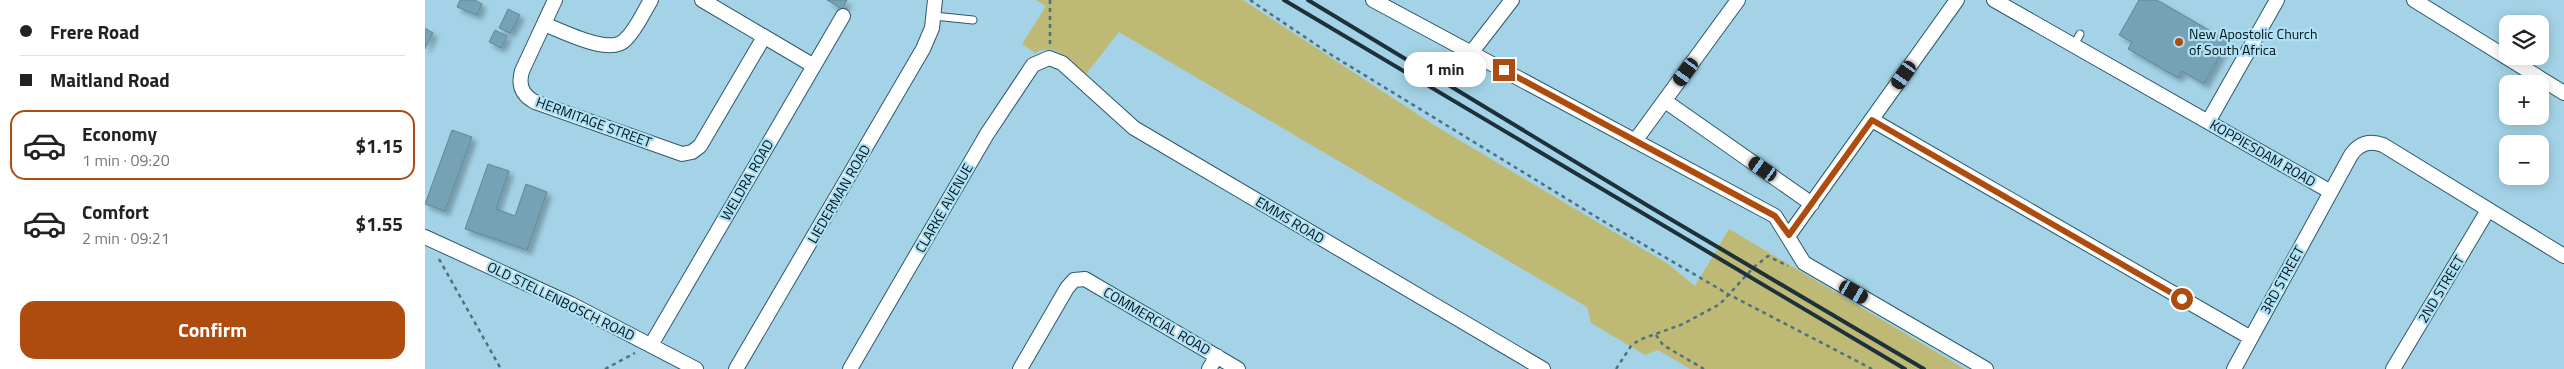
<!DOCTYPE html>
<html lang="en">
<head>
<meta charset="utf-8">
<style>
	:root { --surface:#fff; --page:#f6f6f6; --text:#222; --muted:#767676; --line:#e0e0e0; --accent:#ae4c0f }
	body { margin:0; font-family:"Titillium Web",sans-serif; background:var(--page); color:var(--text); height:100vh; display:flex; flex-direction:column; font-size:19px; white-space:nowrap }
	* { box-sizing:border-box; margin:0 }
	p { font-size:16px; color:var(--muted) }
	.icon { flex:none; width:28px; height:28px; fill:none; stroke:currentColor; stroke-width:2; stroke-linecap:round; stroke-linejoin:round }
	.map { position:relative; flex:1; overflow:hidden }
	.side { display:flex; flex-direction:column; background:var(--surface); width:425px }
	.side>* { flex:none }
	.hud { display:grid; align-content:center; height:110px; padding:0 20px; background:var(--surface) }
	.controls { position:absolute; left:2074px; top:15px; display:grid; gap:10px }
	.controls a { display:grid; place-items:center; width:50px; height:50px; border-radius:10px; background:var(--surface); box-shadow:0 2px 12px #0003; font-size:25px }
	.end { position:absolute; width:22px; height:22px; margin:-11px; border:6px solid #ae4c0f; background:#fff; box-shadow:0 0 0 2px #fff }
	.from { border-radius:50% }
	.bubble { position:absolute; height:35px; border-radius:15px; background:var(--surface); box-shadow:0 2px 12px #0003; font-size:16px; font-weight:700; line-height:35px; text-align:center }
	.car { position:absolute; width:15px; height:30px; margin:-15px -8px; border-radius:6px; box-shadow:0 0 4px 1px #0007; background:linear-gradient(#222 24%,#8ab4d8 0 40%,#222 0 76%,#8ab4d8 0 86%,#222 0) }
	.hud b { display:flex; align-items:center; gap:18px; height:48px; font-size:19px }
	.hud b+b { border-top:1px solid var(--line) }
	.hud i { width:12px; height:12px; background:var(--text) }
	ul { padding:0; list-style:none }
	li { display:flex; align-items:center; gap:15px; height:70px; margin:0 10px 8px; padding:0 10px; border:2px solid transparent; border-radius:15px }
	li div { flex:1 }
	li b { display:block; font-size:19px }
	li em { font-style:normal; font-weight:700 }
	li.active { border-color:var(--accent) }
	li>.icon { width:45px; height:45px; stroke-width:1.5 }
	.button { display:flex; gap:10px; margin-top:auto; padding:10px 20px }
	.button a { flex:1; height:58px; border-radius:15px; background:var(--accent); color:#fff; font-size:20px; font-weight:700; line-height:58px; text-align:center }
	main { display:flex; flex:1; min-height:0 }
	.map>svg:first-child { display:block }
	.green { fill:#beba76 }
	.building { fill:#74a2b5; stroke:#5c899b; filter:url(#shadow) }
	.lines { fill:none; stroke-linecap:round; stroke-linejoin:round }
	.service-casing { stroke:#2d596a; stroke-width:9 }
	.minor-casing { stroke:#2d596a; stroke-width:16 }
	.path { stroke:#51707d; stroke-width:2.5; stroke-dasharray:4 4; stroke-linecap:butt }
	.service { stroke:#fff; stroke-width:7 }
	.minor { stroke:#fff; stroke-width:14 }
	.rail { stroke:#1d313b; stroke-width:4 }
	.route { stroke:#ae4c0f; stroke-width:6 }
	.poi-dot { fill:#ae4c0f; stroke:#b0e0f4; stroke-width:2 }
	.labels { text-anchor:middle; stroke-width:4.5; stroke-linejoin:round; paint-order:stroke }
	.poi-label { font-size:14px; fill:#03131a; stroke:#b0e0f4; text-anchor:start }
	.street-label { font-size:14px; fill:#03131a; stroke:#b0e0f4 }
</style>
</head>
<body>
<main>
<section class="side">
<div class="hud">
<b><i class="from"></i>Frere Road</b>
<b><i></i>Maitland Road</b>
</div>
<ul>
<li class="active"><svg class="icon" aria-label="car" viewBox="0 0 24 24"><path d="M5 17H2v-5l4-1 3-4h7l3 4 3 1v5h-3M9 17h6M6 11h13"/><circle cx="7" cy="17" r="2"/><circle cx="17" cy="17" r="2"/></svg><div><b>Economy</b><p>1 min · 09:20</p></div><em>$1.15</em></li>
<li><svg class="icon" aria-label="car" viewBox="0 0 24 24"><path d="M5 17H2v-5l4-1 3-4h7l3 4 3 1v5h-3M9 17h6M6 11h13"/><circle cx="7" cy="17" r="2"/><circle cx="17" cy="17" r="2"/></svg><div><b>Comfort</b><p>2 min · 09:21</p></div><em>$1.55</em></li>
</ul>
<div class="button"><a>Confirm</a></div>
</section>
<div class="map">
<svg width="2139" height="369" viewBox="0 0 2139 369">
	<defs>
		<filter id="shadow"><feDropShadow dx="4.5" dy="4.5" stdDeviation="2.5" flood-color="#0004"/></filter>
	</defs>
	<rect width="100%" height="100%" fill="#a4d3e7"/>
	<path class="green" d="M611 0H818L1009 125 1243 264 1270 286 1304 229 1540 369H1265L1233 350 1220 355 1166 323 1162 307 694 32 661 74C647 62 631 41 610 53L597 44 621 6Z"/>
	<path class="building" d="M35 0H50L57 4 52 15 32 7Z
		M402 0H422L417 9Z
		M1714 0H1732L1803 41 1779 84 1757 71 1753 78 1703 49 1707 42 1694 35Z
		M83 9 95 15 85 33 74 28Z
		M0 28 8 33 0 49Z
		M70 30 82 36 76 48 64 42Z
		M27 130 47 137 20 211 0 204Z
		M63 164 84 171 71 209 90 216 101 184 122 192 102 250 40 229Z"/>
	<g class="lines">
		<defs>
			<path id="service" d="M509 16 548 20
				M1649 45 1655 34"/>
			<path id="minor" d="M130 0 97 71C93 85 97 95 110 102L257 154 267 152 275 146 339 37
				M277 0 389 66
				M948 0 1350 216 1379 263 1561 369
				M1569 0 1906 192
				M1989 0 2139 93
				M119 24C137 31 185 56 200 40 211 30 218 13 226 0
				M1046 53 1087 0
				M1240 101 1387 204
				M1447 120 1826 338
				M1783 122 1852 0
				M1210 141 1313 0
				M1364 235 1532 0
				M0 237 146 304 271 369
				M226 345 418 16
				M311 369 498 49 507 28 510 0
				M425 369 562 134 608 65 624 58 637 63 709 128 1118 369
				M595 369 642 288 649 280 660 279 813 369
				M784 369 792 356
				M1809 369 1926 155C1934 143 1945 140 1958 145L2139 256
				M1968 369 2063 210"/>
		</defs>
		<use href="#service" class="service-casing"/>
		<use href="#minor" class="minor-casing"/>
		<path class="path" d="M625 0V44
			M825 0 905 54 1178 221 1303 294 1447 369
			M14 259 76 369
			M1231 335 1238 345 1279 369
			M180 369 210 353
			M1191 369 1206 346 1214 340 1258 324 1295 304 1329 267 1343 256 1363 266"/>
		<use href="#service" class="service"/>
		<use href="#minor" class="minor"/>
		<path class="rail" d="M859 0 1480 369
			M883 0 1225 207 1499 369"/>
	</g>
	<g class="lines">
		<path class="route" d="M1079 70 1350 216 1364 235 1447 120 1757 299"/>
	</g>
	<circle class="poi-dot" cx="1754" cy="42" r="5"/>
	<g class="labels">
		<g class="poi-label">
			<text x="1764" y="39">New Apostolic Church<tspan x="1764" dy="16">of South Africa</tspan></text>
		</g>
		<g class="street-label">
			<text transform="translate(169 122) rotate(20)" y="5">HERMITAGE STREET</text>
			<text transform="translate(1838 153) rotate(30)" y="5">KOPPIESDAM ROAD</text>
			<text transform="translate(322 180) rotate(-60)" y="5">WELDRA ROAD</text>
			<text transform="translate(414 194) rotate(-60)" y="5">LIEDERMAN ROAD</text>
			<text transform="translate(519 208) rotate(-60)" y="5">CLARKE AVENUE</text>
			<text transform="translate(865 220) rotate(31)" y="5">EMMS ROAD</text>
			<text transform="translate(1857 280) rotate(-61)" y="5">3RD STREET</text>
			<text transform="translate(2016 289) rotate(-59)" y="5">2ND STREET</text>
			<text transform="translate(136 301) rotate(26)" y="5">OLD STELLENBOSCH ROAD</text>
			<text transform="translate(732 321) rotate(30)" y="5">COMMERCIAL ROAD</text>
		</g>
	</g>
</svg>
<div class="controls">
<a><svg class="icon" aria-label="layers" viewBox="0 0 24 24"><path d="M12 4l9 5-9 5-9-5zM3 14l9 5 9-5"/></svg></a>
<a>+</a>
<a>−</a>
</div>
<i class="end from" style="left:1757px;top:299px"></i>
<i class="end" style="left:1079px;top:70px"></i>
<div class="bubble" style="left:979px;top:52px;width:82px">1 min</div>
<i class="car" style="left:1261px;top:72px;rotate:216deg"></i>
<i class="car" style="left:1479px;top:75px;rotate:215deg"></i>
<i class="car" style="left:1338px;top:169px;rotate:305deg"></i>
<i class="car" style="left:1429px;top:292px;rotate:120deg"></i>
</div>
</main>
</body>
</html>
